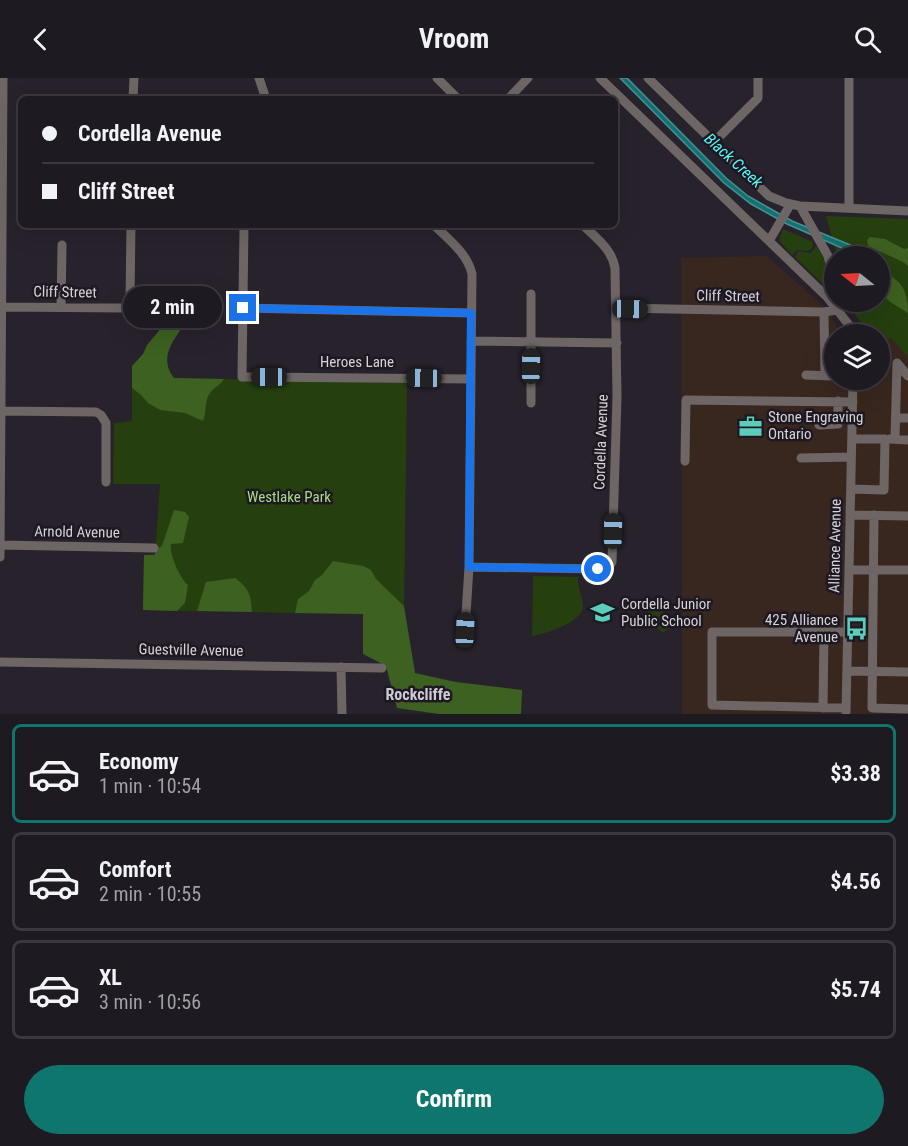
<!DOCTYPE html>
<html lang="en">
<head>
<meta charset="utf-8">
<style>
	:root { --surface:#1d1a21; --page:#2a272e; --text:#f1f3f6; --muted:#a0a1a5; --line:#3b383f; --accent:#0f766e }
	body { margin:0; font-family:"Roboto Condensed",sans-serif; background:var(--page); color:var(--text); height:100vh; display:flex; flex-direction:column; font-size:22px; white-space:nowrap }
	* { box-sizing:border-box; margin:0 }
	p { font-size:20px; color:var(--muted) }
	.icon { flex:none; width:33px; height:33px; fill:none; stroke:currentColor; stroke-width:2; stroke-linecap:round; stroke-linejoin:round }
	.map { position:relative; height:636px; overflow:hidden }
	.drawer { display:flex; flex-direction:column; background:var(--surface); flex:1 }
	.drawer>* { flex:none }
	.banner { position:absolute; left:18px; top:18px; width:600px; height:132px; border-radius:9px; box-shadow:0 6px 24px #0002,0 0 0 2px var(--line); display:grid; align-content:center; height:132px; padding:0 24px; background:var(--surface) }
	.needle { width:39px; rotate:288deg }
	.controls { position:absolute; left:824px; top:168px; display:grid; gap:12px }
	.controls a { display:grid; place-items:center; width:66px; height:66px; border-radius:50%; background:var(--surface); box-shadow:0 6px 24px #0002,0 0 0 2px var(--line); font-size:30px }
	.end { position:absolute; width:27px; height:27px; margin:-14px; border:8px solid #1a73e8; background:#fff; box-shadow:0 0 0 3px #fff }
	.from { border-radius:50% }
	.bubble { position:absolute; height:42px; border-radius:21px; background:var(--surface); box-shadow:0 6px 24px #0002,0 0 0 2px var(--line); font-size:20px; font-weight:700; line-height:42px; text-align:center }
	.car { position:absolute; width:18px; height:36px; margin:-18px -9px; border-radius:8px; box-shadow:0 0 4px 2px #0007; background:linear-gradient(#222 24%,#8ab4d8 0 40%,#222 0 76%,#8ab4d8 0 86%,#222 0) }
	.banner b { display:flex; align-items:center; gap:21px; height:57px; font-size:22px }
	.banner b+b { border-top:2px solid var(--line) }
	.banner i { width:15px; height:15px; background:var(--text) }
	ul { padding:10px 0 0; list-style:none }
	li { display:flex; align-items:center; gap:18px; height:99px; margin:0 12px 9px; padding:0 12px; border:3px solid var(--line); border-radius:9px }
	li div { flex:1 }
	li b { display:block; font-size:22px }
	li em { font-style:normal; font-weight:700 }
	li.on { border-color:var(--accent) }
	li>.icon { width:54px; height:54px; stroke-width:1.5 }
	.cta { display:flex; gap:12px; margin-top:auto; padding:12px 24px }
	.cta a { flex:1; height:69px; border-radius:36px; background:var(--accent); color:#fff; font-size:24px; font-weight:700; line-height:69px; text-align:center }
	header { display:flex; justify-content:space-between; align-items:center; height:78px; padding:0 24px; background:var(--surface); font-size:27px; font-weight:700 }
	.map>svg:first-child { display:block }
	.industrial { fill:#38271f }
	.green { fill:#253f0f }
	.forest { fill:#3d6120 }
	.water { fill:#107272; stroke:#4b8f91; stroke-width:1.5 }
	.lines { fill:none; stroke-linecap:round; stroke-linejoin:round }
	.minor { stroke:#6d6665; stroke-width:9 }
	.route { stroke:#1a73e8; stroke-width:8 }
	.labels { text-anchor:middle; stroke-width:5; stroke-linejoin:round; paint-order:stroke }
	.street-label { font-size:15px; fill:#d6d2d9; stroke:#1d1822 }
	.poi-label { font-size:15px; fill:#d6d2d9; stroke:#1d1822; text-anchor:start }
	.park-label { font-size:15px; fill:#a8de83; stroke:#1d1822 }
	.water-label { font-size:16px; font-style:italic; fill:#58fafa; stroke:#1d1822 }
	.neighbourhood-label { font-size:16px; font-weight:bold; fill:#cfc9d7; stroke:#1d1822 }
</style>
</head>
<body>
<header><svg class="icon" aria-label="back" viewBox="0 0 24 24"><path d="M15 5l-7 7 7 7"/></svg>Vroom<svg class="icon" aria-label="search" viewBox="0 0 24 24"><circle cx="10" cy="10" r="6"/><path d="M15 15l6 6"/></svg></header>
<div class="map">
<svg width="908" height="636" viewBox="0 0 908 636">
	<rect width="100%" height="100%" fill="#27222c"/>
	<path class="industrial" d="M767 178 829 233 840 256H834V302H879V263L891 259 908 279V636H682L681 180Z"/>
	<path class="green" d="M826 138 908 141V279L891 260 879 263V256H862L861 245 847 224H879V178H837Z
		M783 151 813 164 812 171 807 173 797 172 792 177 779 162Z
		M816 168 825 182 829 212 795 179 798 173 811 175Z
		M132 299 407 305 404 537 143 532 144 477 155 476 160 406H113L114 345 132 343Z
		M533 498 578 499C578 511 582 517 583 527 584 544 545 556 532 558Z
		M656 527 673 545 663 555 645 537Z"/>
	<path class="forest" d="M870 159 885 161 904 171 908 170V188L903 184 868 168 867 162Z
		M879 191C901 203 908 210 908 235 884 220 879 220 879 191Z
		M181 223H188C198 247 150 269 174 300L224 301C220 308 214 309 210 315 204 323 207 334 203 343L185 335 160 332 148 325 141 317 132 310V288L143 276 147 267 162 249 168 234Z
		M174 432 185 434 189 439 183 465 171 466C169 476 180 500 188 507L185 525 177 533 143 532 144 477H155V472L162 468Z
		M333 483 363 488 371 492 376 501 404 528 415 595 456 604 522 612 521 636H439L397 630 386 588 363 576V536L295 535 298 521 309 513 315 502 322 497Z
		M235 500C249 510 251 517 252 534L197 533 206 504Z"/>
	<path class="water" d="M620 0H627L726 100 748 118 792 143 877 178H866L851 174 787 146 751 126 724 105Z"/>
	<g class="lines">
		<path class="minor" d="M259 0 266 21
			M437 0 458 21
			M600 0 827 219 849 247 853 256
			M648 0 769 118 786 125 800 128 908 133
			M133 21 134 0
			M508 21 528 0
			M713 65 758 20V0
			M800 128 828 178 834 200
			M849 130V0
			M244 147 242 299 471 301
			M434 147C449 162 467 175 472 196L469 489 465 552
			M769 163 790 127
			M3 229 124 230 130 221 131 147
			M61 229 62 167
			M243 230 471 235
			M617 230 823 234 838 232
			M824 234 825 298
			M471 263 617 265
			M806 297 834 298
			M531 325V216
			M1 333 96 334 101 337 106 345V404
			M896 340H908
			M819 347 838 346V323
			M890 361 908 362
			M895 361 897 285 908 298
			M801 380 851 379
			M685 383 686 322 853 324
			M851 411 884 412 885 361H852
			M850 437 908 438
			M874 437 872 630 908 631
			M0 467 154 470
			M0 479 3 0
			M469 489 598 491 610 487 612 484 617 319 615 190C612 171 596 160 583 147
			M849 492H908
			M0 584 382 590
			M341 589 342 636
			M847 593 908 594
			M823 630 824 554
			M846 630 712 627V554H848
			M846 634 853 302"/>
	</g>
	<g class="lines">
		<path class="route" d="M243 230 471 235 469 489 598 491"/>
	</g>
	<defs>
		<symbol id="office-bare" viewBox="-9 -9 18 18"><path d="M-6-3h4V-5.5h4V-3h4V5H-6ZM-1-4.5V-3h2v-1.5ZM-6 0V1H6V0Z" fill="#5bcebb" stroke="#1d1822" stroke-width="2.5" paint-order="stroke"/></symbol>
		<symbol id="school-bare" viewBox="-9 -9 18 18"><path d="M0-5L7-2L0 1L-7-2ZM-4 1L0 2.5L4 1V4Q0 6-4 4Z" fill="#5bcebb" stroke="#1d1822" stroke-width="2.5" paint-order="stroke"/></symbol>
		<symbol id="bus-bare" viewBox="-9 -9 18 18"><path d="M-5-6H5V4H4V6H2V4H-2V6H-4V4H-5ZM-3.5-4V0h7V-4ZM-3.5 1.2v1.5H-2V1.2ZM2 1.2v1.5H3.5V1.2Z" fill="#5bcebb" stroke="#1d1822" stroke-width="2.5" paint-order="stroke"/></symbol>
	</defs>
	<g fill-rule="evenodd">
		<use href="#office-bare" x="734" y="332" width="33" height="33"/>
		<use href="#school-bare" x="586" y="518" width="33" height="33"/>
		<use href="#bus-bare" x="840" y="534" width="33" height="33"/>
	</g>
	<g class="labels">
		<g class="street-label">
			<text transform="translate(65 214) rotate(1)" y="5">Cliff Street</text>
			<text transform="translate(728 218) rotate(1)" y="5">Cliff Street</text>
			<text x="357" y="289">Heroes Lane</text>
			<text transform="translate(601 364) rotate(-88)" y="5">Cordella Avenue</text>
			<text transform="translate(77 454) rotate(1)" y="5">Arnold Avenue</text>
			<text transform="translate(835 468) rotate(-89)" y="5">Alliance Avenue</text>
			<text transform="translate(191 572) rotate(1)" y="5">Guestville Avenue</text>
		</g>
		<g class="poi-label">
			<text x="768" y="344">Stone Engraving<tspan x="768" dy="17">Ontario</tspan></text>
			<text x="621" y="531">Cordella Junior<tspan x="621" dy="17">Public School</tspan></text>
			<text x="838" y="547" text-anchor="end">425 Alliance<tspan x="838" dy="17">Avenue</tspan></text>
		</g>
		<g class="park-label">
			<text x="289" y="424">Westlake Park</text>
		</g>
		<g class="water-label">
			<text transform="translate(734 82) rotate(42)" y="6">Black Creek</text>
		</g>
		<g class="neighbourhood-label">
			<text x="418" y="622">Rockcliffe</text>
		</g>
	</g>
</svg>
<div class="controls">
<a><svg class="needle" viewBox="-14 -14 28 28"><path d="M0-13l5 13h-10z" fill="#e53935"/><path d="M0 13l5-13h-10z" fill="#a0a1a5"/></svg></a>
<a><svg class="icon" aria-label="layers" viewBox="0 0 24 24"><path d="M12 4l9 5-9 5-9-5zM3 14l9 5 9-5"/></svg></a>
</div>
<i class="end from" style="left:598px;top:491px"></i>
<i class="end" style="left:243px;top:230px"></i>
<div class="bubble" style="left:123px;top:208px;width:99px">2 min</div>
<i class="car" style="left:630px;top:231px;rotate:91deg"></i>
<i class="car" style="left:531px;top:288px;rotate:1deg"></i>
<i class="car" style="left:269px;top:299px;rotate:270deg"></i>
<i class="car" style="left:424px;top:300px;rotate:271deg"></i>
<i class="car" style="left:613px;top:453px;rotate:1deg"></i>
<i class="car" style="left:465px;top:552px;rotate:3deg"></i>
<div class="banner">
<b><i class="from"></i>Cordella Avenue</b>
<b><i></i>Cliff Street</b>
</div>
</div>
<section class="drawer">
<ul>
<li class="on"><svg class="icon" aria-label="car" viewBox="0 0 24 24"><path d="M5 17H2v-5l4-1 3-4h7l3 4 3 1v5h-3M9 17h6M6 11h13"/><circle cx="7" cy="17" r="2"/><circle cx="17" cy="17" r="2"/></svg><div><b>Economy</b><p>1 min · 10:54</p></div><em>$3.38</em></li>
<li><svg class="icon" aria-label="car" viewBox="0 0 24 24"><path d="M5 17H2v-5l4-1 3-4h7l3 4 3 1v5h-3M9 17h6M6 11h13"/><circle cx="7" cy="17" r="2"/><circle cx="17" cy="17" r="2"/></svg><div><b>Comfort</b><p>2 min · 10:55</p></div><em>$4.56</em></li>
<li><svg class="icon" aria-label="car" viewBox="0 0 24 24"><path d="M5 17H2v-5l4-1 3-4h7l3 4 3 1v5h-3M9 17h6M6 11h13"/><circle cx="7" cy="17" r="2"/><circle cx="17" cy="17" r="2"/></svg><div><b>XL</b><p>3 min · 10:56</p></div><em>$5.74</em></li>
</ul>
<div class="cta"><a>Confirm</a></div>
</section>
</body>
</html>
